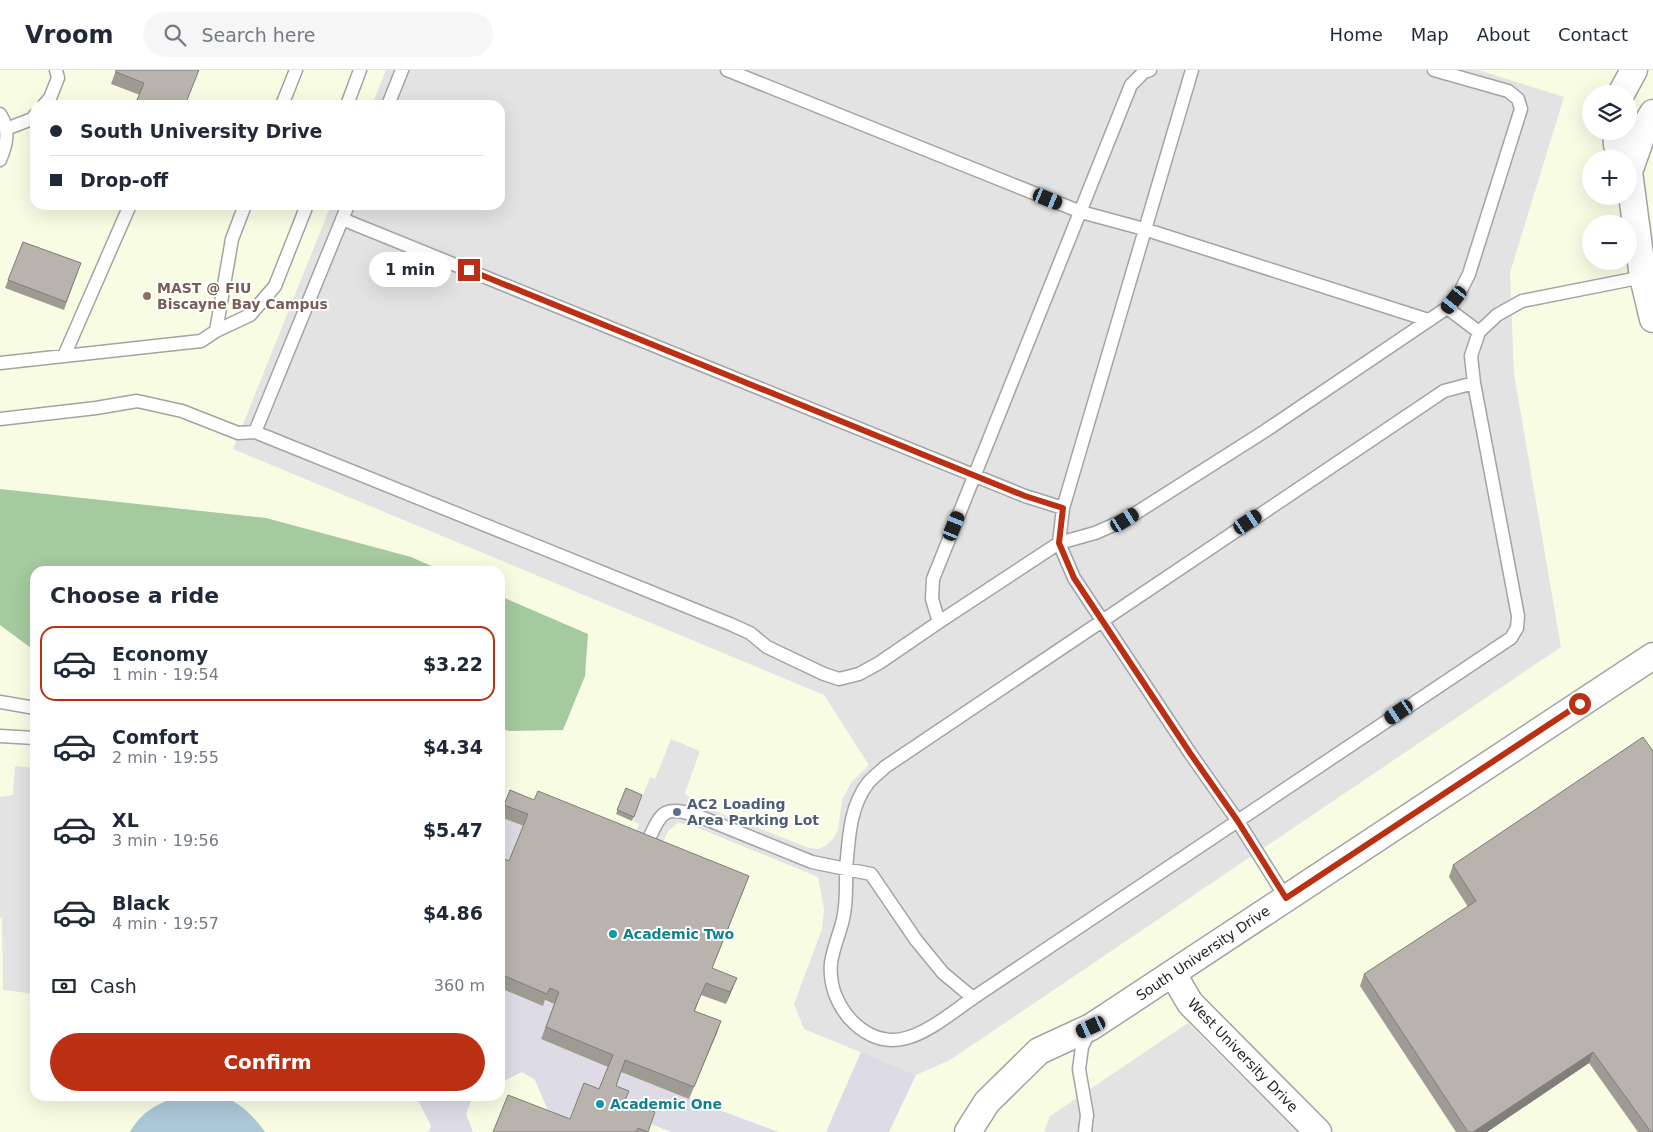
<!DOCTYPE html>
<html lang="en">
<head>
<meta charset="utf-8">
<style>
	:root { --surface:#fff; --page:#f6f6f7; --text:#1f2937; --muted:#747a83; --line:#e0e1e3; --accent:#bb2f13 }
	body { margin:0; font-family:"DejaVu Sans",sans-serif; background:var(--page); color:var(--text); height:100vh; display:flex; flex-direction:column; font-size:19px; white-space:nowrap }
	* { box-sizing:border-box; margin:0 }
	p { font-size:16px; color:var(--muted) }
	.icon { flex:none; width:28px; height:28px; fill:none; stroke:currentColor; stroke-width:2; stroke-linecap:round; stroke-linejoin:round }
	.map { position:relative; flex:1; overflow:hidden }
	.sheet { position:absolute; left:30px; top:496px; width:475px; height:535px; display:flex; flex-direction:column; background:var(--surface); border-radius:15px; box-shadow:0 5px 20px #0002 }
	.sheet>* { flex:none }
	.top-card { position:absolute; left:30px; top:30px; width:475px; height:110px; border-radius:15px; box-shadow:0 5px 20px #0002; display:grid; align-content:center; height:110px; padding:0 20px; background:var(--surface) }
	.controls { position:absolute; left:1582px; top:15px; display:grid; gap:10px }
	.controls a { display:grid; place-items:center; width:55px; height:55px; border-radius:50%; background:var(--surface); box-shadow:0 5px 20px #0002; font-size:25px }
	.end { position:absolute; width:22px; height:22px; margin:-11px; border:6px solid #bb2f13; background:#fff; box-shadow:0 0 0 2px #fff }
	.from { border-radius:50% }
	.bubble { position:absolute; height:35px; border-radius:18px; background:var(--surface); box-shadow:0 5px 20px #0002; font-size:16px; font-weight:700; line-height:35px; text-align:center }
	.car { position:absolute; width:15px; height:30px; margin:-15px -8px; border-radius:6px; box-shadow:0 0 4px 1px #0007; background:linear-gradient(#222 24%,#8ab4d8 0 40%,#222 0 76%,#8ab4d8 0 86%,#222 0) }
	.top-card b { display:flex; align-items:center; gap:18px; height:48px; font-size:19px }
	.top-card b+b { border-top:1px solid var(--line) }
	.top-card i { width:12px; height:12px; background:var(--text) }
	ul { padding:0; list-style:none }
	li { display:flex; align-items:center; gap:15px; height:75px; margin:0 10px 8px; padding:0 10px; border:2px solid transparent; border-radius:15px }
	li div { flex:1 }
	li b { display:block; font-size:19px }
	li em { font-style:normal; font-weight:700 }
	li.active { border-color:var(--accent) }
	li>.icon { width:45px; height:45px; stroke-width:1.5 }
	h2 { padding:0 20px; font-size:22px; line-height:60px }
	.pay { display:flex; align-items:center; gap:12px; height:55px; padding:0 20px; font-size:19px }
	.pay p { margin-inline-start:auto }
	.action { display:flex; gap:10px; margin-top:auto; padding:10px 20px }
	.action a { flex:1; height:58px; border-radius:30px; background:var(--accent); color:#fff; font-size:20px; font-weight:700; line-height:58px; text-align:center }
	header { display:flex; align-items:center; gap:30px; box-sizing:border-box; height:70px; padding:0 25px; background:var(--surface); border-bottom:1px solid var(--line) }
	header strong { font-size:24px }
	nav { display:flex; gap:28px; margin-inline-start:auto; font-size:18px }
	.search { width:350px; height:45px; background:var(--page); display:flex; align-items:center; gap:12px; box-sizing:border-box; padding:0 18px; border-radius:28px; color:var(--muted); font-size:19px }
	.map>svg:first-child { display:block }
	.education { fill:#f8fce3; fill-rule:evenodd }
	.forest { fill:#a5ca9f }
	.parking { fill:#e3e3e3 }
	.plaza { fill:#dddbe5 }
	.water { fill:#abc7d8 }
	.lines { fill:none; stroke-linecap:round; stroke-linejoin:round }
	.lane-casing { stroke:#a3a3a3; stroke-width:15 }
	.street-casing { stroke:#a3a3a3; stroke-width:29 }
	.lane { stroke:#fff; stroke-width:12 }
	.street { stroke:#fff; stroke-width:26 }
	.wall { fill:#9e9b95 }
	.shaded-wall { fill:#817e79 }
	.building { fill:#b8b4ad; stroke:#817e79 }
	.route { stroke:#bb2f13; stroke-width:6 }
	.education-dot { fill:#8d6e63; stroke:#fff; stroke-width:2 }
	.service-dot { fill:#5c6f8a; stroke:#fff; stroke-width:2 }
	.culture-dot { fill:#0f9aa8; stroke:#fff; stroke-width:2 }
	.labels { text-anchor:middle; stroke-width:4; stroke-linejoin:round; paint-order:stroke }
	.education-label { font-size:14px; font-weight:bold; fill:#785e54; stroke:#fff; text-anchor:start }
	.service-label { font-size:14px; font-weight:bold; fill:#4e5e75; stroke:#fff; text-anchor:start }
	.culture-label { font-size:14px; font-weight:bold; fill:#0d838f; stroke:#fff; text-anchor:start }
	.street-label { font-size:14px; fill:#1f1f1f; stroke:#fff }
</style>
</head>
<body>
<header>
<strong>Vroom</strong>
<div class="search"><svg class="icon" aria-label="search" viewBox="0 0 24 24"><circle cx="10" cy="10" r="6"/><path d="M15 15l6 6"/></svg>Search here</div>
<nav><a>Home</a><a>Map</a><a>About</a><a>Contact</a></nav>
</header>
<div class="map">
<svg width="1653" height="1062" viewBox="0 0 1653 1062">
	<rect width="100%" height="100%" fill="#efeee7"/>
	<path class="education" d="M0 0H1653V1062H0ZM1591 24H1629V61H1591ZM35 35H500V135H35ZM1591 89H1629V126H1591ZM1591 154H1629V191H1591ZM35 501H500V1026H35Z"/>
	<path class="forest" d="M0 419 266 448 411 487 443 501H35V581L0 555Z
		M500 526 588 564 585 606 563 660 510 661 500 659Z"/>
	<path class="parking" d="M386 0H1478L1564 27 1510 203 1514 304 1561 577 950 990 916 1005 804 959 794 934 822 859 824 839 818 807 691 755 678 753 668 761 658 783 631 771 639 754 633 751 650 707 655 709 671 669 700 681 685 723 694 733 809 778 818 779 825 776 833 769 838 760 842 730 851 713 869 695 824 625 233 379 331 135H500V35H372Z
		M15 696 35 698V924L3 920 2 848H0V727L13 725Z
		M1188 953 1297 1062H1044L1050 1046Z"/>
	<path class="plaza" d="M500 747 524 756 505 803 500 801Z
		M500 918 554 934 541 969 609 997 594 1031 566 1061 555 1057 535 1010 522 1002 500 1013Z
		M861 982 916 1005 889 1062H826Z
		M621 1002 689 1029 779 1062H671L621 1042 612 1028Z
		M416 1026H473L466 1044 473 1062H428L431 1056Z"/>
	<path class="water" d="M179 1026C224 1026 236 1023 265 1062H130C143 1040 156 1035 179 1026Z"/>
	<g class="lines">
		<defs>
			<path id="lane" d="M727 0 1081 142 1144 159 1428 250
				M44 35 50 28 58 8 56 0
				M282 35 296 0
				M347 35 360 0
				M388 35 402 0
				M0 44C10 60 7 74 0 90
				M6 59 32 49 35 45
				M245 135 232 169 216 261 250 245 275 216 307 135
				M348 135 255 362 730 554 750 563 767 577 824 604 839 609 859 604 879 593 939 552 932 529 933 509 1131 15 1144 2 1150 0
				M342 149 1025 426 1063 438
				M1447 238 1479 262
				M64 286 130 135
				M0 293 201 271 216 261
				M1474 313 1444 321 885 697C880 702 873 707 868 713 849 738 849 769 846 799L871 804 916 870 943 903 973 928 1511 568 1517 558 1518 546 1474 313 1471 286 1479 262 1497 245 1522 231 1643 207
				M0 349 96 338 137 331 182 341 238 363 255 362
				M939 552 1059 473 1063 438 1192 0
				M0 632 35 638
				M0 666 35 668
				M646 775C662 741 662 734 701 747L812 792 846 799C846 815 847 833 843 849 840 863 833 878 831 893 829 914 837 934 850 949 893 995 934 955 973 928
				M1286 828 1237 750 1190 683 1074 508 1059 473 1095 463 1125 450 1265 361 1447 238 1460 222 1469 204 1521 39 1518 29 1508 21 1434 0
				M1085 1062 1087 1045 1079 999 1082 977 1090 960"/>
			<path id="street" d="M1621 24 1634 0
				M1616 61 1617 75 1623 89
				M1629 102 1643 207 1653 249
				M1629 102 1645 56 1653 43
				M1173 904 1190 933 1318 1062
				M968 1062 987 1032 1039 981 1091 957 1653 586"/>
		</defs>
		<use href="#lane" class="lane-casing"/>
		<use href="#street" class="street-casing"/>
		<use href="#lane" class="lane"/>
		<use href="#street" class="street"/>
	</g>
	<path class="wall" d="M116 0H199L140 25 111 14Z
		M23 172 81 193 64 240 5 218Z
		M1643 667 1653 1062H1638L1589 993 1487 1062H1456L1360 916 1364 904 1468 837 1449 807 1453 795Z
		M626 718 642 725 632 751 616 744Z
		M510 720 745 817 712 899 737 908 732 920 726 934 701 925 695 941 721 951 689 1029 621 1002 616 1016 648 1062H493L570 1049 599 1019 608 997 541 969 554 934 545 930 543 936 500 918V787L509 791 524 756 500 747Z"/>
	<path class="shaded-wall" d="M737 908 732 920 726 934 730 922Z
		M721 951 717 963 689 1029 694 1017Z
		M1593 982 1589 993 1487 1062H1473Z"/>
	<path class="building" d="M116 0H199L185 35H135L144 13 116 2Z
		M23 172 81 193 66 232 8 210Z
		M1643 667 1653 681V1062H1651L1593 982 1473 1062H1468L1364 904 1476 831 1453 795Z
		M626 718 642 725 634 747 617 740Z
		M510 720 534 730 538 721 749 806 712 898 737 908 730 922 706 913 694 941 721 951 694 1017 625 990 616 1016 629 1021 625 1030 655 1042 648 1062 638 1058 636 1062H493L508 1025 570 1049 584 1013 599 1019 613 985 546 957 559 922 550 918 547 924 500 904V787L509 791 528 744 504 735Z"/>
	<g class="lines">
		<path class="route" d="M469 200 1025 426 1063 438 1059 473 1074 508 1190 683 1237 750 1286 828 1580 634"/>
	</g>
	<circle class="education-dot" cx="147" cy="226" r="5"/>
	<circle class="service-dot" cx="677" cy="742" r="5"/>
	<g class="culture-dot">
		<circle cx="613" cy="864" r="5"/>
		<circle cx="600" cy="1034" r="5"/>
	</g>
	<g class="labels">
		<g class="education-label">
			<text x="157" y="223">MAST @ FIU<tspan x="157" dy="16">Biscayne Bay Campus</tspan></text>
		</g>
		<g class="service-label">
			<text x="687" y="739">AC2 Loading<tspan x="687" dy="16">Area Parking Lot</tspan></text>
		</g>
		<g class="culture-label">
			<text x="623" y="869">Academic Two</text>
			<text x="610" y="1039">Academic One</text>
		</g>
		<g class="street-label">
			<text transform="translate(1203 883) rotate(-34)" y="5">South University Drive</text>
			<text transform="translate(1243 985) rotate(46)" y="5">West University Drive</text>
		</g>
	</g>
</svg>
<div class="controls">
<a><svg class="icon" aria-label="layers" viewBox="0 0 24 24"><path d="M12 4l9 5-9 5-9-5zM3 14l9 5 9-5"/></svg></a>
<a>+</a>
<a>−</a>
</div>
<i class="end from" style="left:1580px;top:634px"></i>
<i class="end" style="left:469px;top:200px"></i>
<div class="bubble" style="left:369px;top:182px;width:82px">1 min</div>
<i class="car" style="left:1048px;top:129px;rotate:112deg"></i>
<i class="car" style="left:1454px;top:230px;rotate:219deg"></i>
<i class="car" style="left:1125px;top:450px;rotate:58deg"></i>
<i class="car" style="left:1248px;top:452px;rotate:56deg"></i>
<i class="car" style="left:954px;top:456px;rotate:22deg"></i>
<i class="car" style="left:1399px;top:642px;rotate:236deg"></i>
<i class="car" style="left:1091px;top:957px;rotate:245deg"></i>
<div class="top-card">
<b><i class="from"></i>South University Drive</b>
<b><i></i>Drop-off</b>
</div>
<section class="sheet">
<h2>Choose a ride</h2>
<ul>
<li class="active"><svg class="icon" aria-label="car" viewBox="0 0 24 24"><path d="M5 17H2v-5l4-1 3-4h7l3 4 3 1v5h-3M9 17h6M6 11h13"/><circle cx="7" cy="17" r="2"/><circle cx="17" cy="17" r="2"/></svg><div><b>Economy</b><p>1 min · 19:54</p></div><em>$3.22</em></li>
<li><svg class="icon" aria-label="car" viewBox="0 0 24 24"><path d="M5 17H2v-5l4-1 3-4h7l3 4 3 1v5h-3M9 17h6M6 11h13"/><circle cx="7" cy="17" r="2"/><circle cx="17" cy="17" r="2"/></svg><div><b>Comfort</b><p>2 min · 19:55</p></div><em>$4.34</em></li>
<li><svg class="icon" aria-label="car" viewBox="0 0 24 24"><path d="M5 17H2v-5l4-1 3-4h7l3 4 3 1v5h-3M9 17h6M6 11h13"/><circle cx="7" cy="17" r="2"/><circle cx="17" cy="17" r="2"/></svg><div><b>XL</b><p>3 min · 19:56</p></div><em>$5.47</em></li>
<li><svg class="icon" aria-label="car" viewBox="0 0 24 24"><path d="M5 17H2v-5l4-1 3-4h7l3 4 3 1v5h-3M9 17h6M6 11h13"/><circle cx="7" cy="17" r="2"/><circle cx="17" cy="17" r="2"/></svg><div><b>Black</b><p>4 min · 19:57</p></div><em>$4.86</em></li>
</ul>
<div class="pay"><svg class="icon" aria-label="cash" viewBox="0 0 24 24"><path d="M3 7h18v10H3z"/><circle cx="12" cy="12" r="2"/></svg>Cash<p>360 m</p></div>
<div class="action"><a>Confirm</a></div>
</section>
</div>
</body>
</html>
